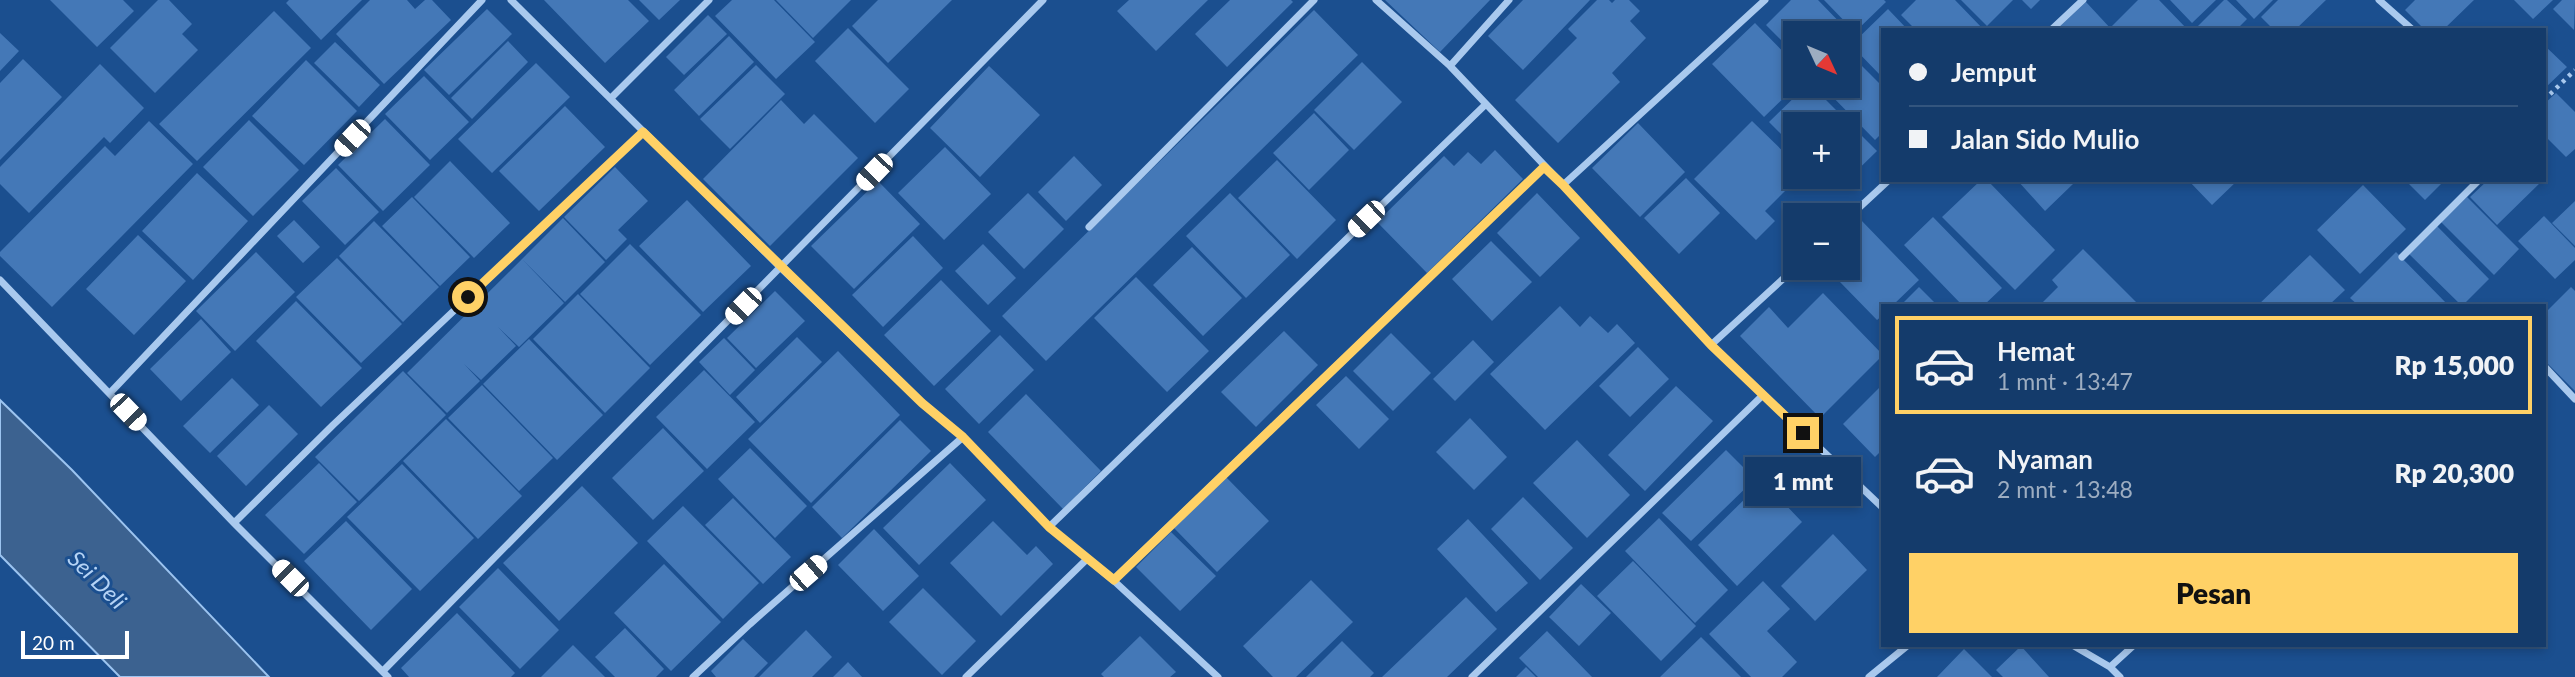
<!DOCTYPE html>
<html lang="id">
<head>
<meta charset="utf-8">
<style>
	:root { --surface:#143b6b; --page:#214673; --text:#f1f3f6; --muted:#9dadc1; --line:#33557e; --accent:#ffd166 }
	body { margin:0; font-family:Lato,sans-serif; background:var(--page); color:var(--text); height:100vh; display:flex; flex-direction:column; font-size:26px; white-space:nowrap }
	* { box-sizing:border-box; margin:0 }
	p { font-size:23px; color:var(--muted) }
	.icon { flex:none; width:38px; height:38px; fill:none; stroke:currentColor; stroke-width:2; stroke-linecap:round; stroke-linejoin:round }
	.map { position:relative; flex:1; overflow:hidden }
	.details { position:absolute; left:1881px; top:304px; width:665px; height:343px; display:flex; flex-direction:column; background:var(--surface); border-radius:0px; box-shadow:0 4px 10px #0003,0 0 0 2px var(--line) }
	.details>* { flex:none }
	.top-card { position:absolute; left:1881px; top:28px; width:665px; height:154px; border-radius:0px; box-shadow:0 4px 10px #0003,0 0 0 2px var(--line); display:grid; align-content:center; height:154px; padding:0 28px; background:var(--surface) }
	.needle { width:46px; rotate:134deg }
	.tools { position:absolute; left:1783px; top:21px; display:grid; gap:14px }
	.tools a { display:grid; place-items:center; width:77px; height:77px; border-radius:0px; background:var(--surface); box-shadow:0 4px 10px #0003,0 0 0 2px var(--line); font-size:35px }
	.scale { position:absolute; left:21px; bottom:18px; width:108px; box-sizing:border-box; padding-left:7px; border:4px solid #fff; border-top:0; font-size:19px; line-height:24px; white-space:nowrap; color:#fff; -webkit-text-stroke:5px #1b4f8f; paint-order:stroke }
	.end { position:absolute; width:32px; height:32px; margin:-16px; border:9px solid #ffd166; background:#111; box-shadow:0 0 0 4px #111 }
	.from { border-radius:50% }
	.bubble { position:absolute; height:49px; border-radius:0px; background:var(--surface); box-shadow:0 4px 10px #0003,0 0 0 2px var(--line); font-size:23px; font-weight:800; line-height:49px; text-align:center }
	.car { position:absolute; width:21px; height:42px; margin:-21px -10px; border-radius:9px; box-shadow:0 0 5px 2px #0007; background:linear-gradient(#fff 24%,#345 0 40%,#fff 0 76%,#345 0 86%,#fff 0) }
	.top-card b { display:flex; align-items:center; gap:24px; height:66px; font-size:26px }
	.top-card b+b { border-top:2px solid var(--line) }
	.top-card i { width:18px; height:18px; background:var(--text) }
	ul { padding:12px 0 0; list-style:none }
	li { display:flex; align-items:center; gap:21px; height:98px; margin:0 14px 10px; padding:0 14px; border:4px solid transparent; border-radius:0px }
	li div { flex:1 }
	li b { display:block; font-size:26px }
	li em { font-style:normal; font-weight:800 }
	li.current { border-color:var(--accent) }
	li>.icon { width:63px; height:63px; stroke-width:1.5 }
	.cta { display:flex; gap:14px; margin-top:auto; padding:14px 28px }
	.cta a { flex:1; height:80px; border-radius:0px; background:var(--accent); color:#111; font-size:28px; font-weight:800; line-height:80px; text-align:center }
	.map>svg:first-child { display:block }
	.water { fill:#3c6290; stroke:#9cc4f0; stroke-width:2 }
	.building { fill:#4478b7 }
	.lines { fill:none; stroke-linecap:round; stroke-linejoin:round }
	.path { stroke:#a9c9ee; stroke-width:4.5; stroke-dasharray:3.5 5; stroke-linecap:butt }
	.street { stroke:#a9c9ee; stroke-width:7 }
	.route { stroke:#ffd166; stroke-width:9 }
	.labels { text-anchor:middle; stroke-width:6; stroke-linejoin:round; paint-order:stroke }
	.water-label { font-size:23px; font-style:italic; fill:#b5d3f5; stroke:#1b4f8f }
</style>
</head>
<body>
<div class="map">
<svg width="2575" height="677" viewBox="0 0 2575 677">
	<rect width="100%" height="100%" fill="#1b4f8f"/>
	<path class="water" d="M0 400 72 470 269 677H120L0 555Z"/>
	<path class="building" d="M50 0H123L134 11 97 47Z
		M158 0H169L192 24 182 34 198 50 155 93 110 48Z
		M289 0H362L321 40 286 3Z
		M370 0H407L415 9 425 0H432L451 20 384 84 336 34Z
		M544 0H628L649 21 605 63Z
		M639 0H680L659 20Z
		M732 0H774L815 42 776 79 715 16Z
		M776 0H851L813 38Z
		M878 0H952L888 63 852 26Z
		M1129 0H1208L1156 51 1117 11Z
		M1230 0H1291L1293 2 1227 67 1195 34Z
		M1385 0H1490L1440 52Z
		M1523 0H1590L1523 70 1488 36Z
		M1597 0H1609L1612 3 1615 0H1629L1640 11 1630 21 1646 38 1612 73 1620 82 1558 143 1515 100 1577 38 1568 29Z
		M1791 0H1818L1851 34 1848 37V33H1796V55L1766 25Z
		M1824 0H1884L1886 2 1855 32Z
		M1916 0H1955L1984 30H1916L1901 15Z
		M1961 0H2013L1987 26Z
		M2022 0H2040L2031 9Z
		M2138 0H2159L2188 30H2113L2111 27Z
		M2170 0H2216L2192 23Z
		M2224 0H2227L2247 19 2236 30H2194Z
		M2236 0H2273L2254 19Z
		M2278 0H2326L2295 30H2274L2261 17Z
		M2415 0H2474L2443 30H2425L2405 10Z
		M2514 0H2553L2533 19Z
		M2562 0H2575L2574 30 2553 9Z
		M2086 2 2112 30H2056Z
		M487 9 512 34 449 95 424 70Z
		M1888 9 1908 30H1883V78L1851 45Z
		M1314 10 1358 55 1046 361 1002 316Z
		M274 11 311 48 197 161 159 124Z
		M708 15 727 34 684 75 666 57Z
		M1755 23 1796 65V86L1764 117 1712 64Z
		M848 28 909 89 875 123 815 61Z
		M0 33 19 51 0 71Z
		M729 36 754 62 699 116 674 90Z
		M508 41 528 62 472 119 451 98Z
		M335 42 380 85 359 107 314 63Z
		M2544 45 2567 67 2544 89Z
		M1848 52 1883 87V132L1875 140 1822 86H1848Z
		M23 59 62 97 0 160V83Z
		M306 60 357 111 304 165 252 116Z
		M1362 62 1402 102 1354 150 1314 110Z
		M536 63 570 97 492 173 458 139Z
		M100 64 144 108 110 143 104 137 29 213 0 184V167Z
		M756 65 785 94 730 149 700 119Z
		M989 66 1040 115 980 177 930 128Z
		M424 76 469 122 430 160 385 114Z
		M1806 86H1812L1877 151 1836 191 1822 177H1848V124H1796V149L1769 122Z
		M2556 93 2575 112V149L2566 157 2544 135V104Z
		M781 100 804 124 814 114 858 158 770 246 703 179Z
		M565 106 605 147 539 211 499 171Z
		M1314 113 1349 150 1309 190 1273 153Z
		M385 119 430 165 383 211 338 165Z
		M249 120 299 170 253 216 203 167Z
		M149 121 193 164 52 307 0 256V252L105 146 115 156Z
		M1752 121 1796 164V177H1799L1765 211 1775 221 1756 240 1694 179Z
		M1638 123 1685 172 1640 217 1592 168Z
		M945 147 991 194 944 240 898 193Z
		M1495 150 1523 179 1427 273 1377 222 1444 156 1454 166 1468 152 1481 164Z
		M1074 156 1102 185 1066 221 1038 192Z
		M1277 160 1336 220 1297 259 1238 198Z
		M450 161 510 223 474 258 414 197Z
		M615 167 648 201 618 230 627 239 606 260 564 217Z
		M336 168 379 212 345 245 302 201Z
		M197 173 248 221 193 280 142 231Z
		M1686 178 1720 213 1679 254 1644 218Z
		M1981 180H1987L2055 250 2015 290 1942 217Z
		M2017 180H2069L2073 184 2045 211Z
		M2188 180H2238L2212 205Z
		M2405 180H2445L2425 200Z
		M2488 180H2543L2497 225 2470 197Z
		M878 181 920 224 854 289 811 246Z
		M2363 185 2406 229 2360 274 2317 230Z
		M1028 193 1064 229 1024 269 988 232Z
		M1230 193 1290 255 1246 298 1186 236Z
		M1537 193 1580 238 1540 277 1497 233Z
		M412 197 470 257 440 286 382 226Z
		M2467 197 2519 249 2494 275 2441 222Z
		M687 200 751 266 703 312 639 246Z
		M2575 201V246L2552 223Z
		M2544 216 2575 248V260L2555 279 2518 241Z
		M1933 217 2002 288 1983 306H1963L1904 245Z
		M563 218 605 262 565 302 522 259Z
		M1860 219 1919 280 1892 306H1883V315L1877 320 1840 282 1853 269 1848 264V231Z
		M294 220 320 247 303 263 277 236Z
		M374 221 439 287 403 322 339 256Z
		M2437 226 2489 279 2462 306 2409 254Z
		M138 235 186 281 134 335 86 289Z
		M913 236 943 268 883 327 852 295Z
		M1491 241 1532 282 1492 321 1452 279Z
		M630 244 701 315 650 365 580 294Z
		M983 244 1016 278 988 305 955 271Z
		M1192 247 1242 298 1203 336 1153 285Z
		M2083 249 2136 302 2132 306H2039L2058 287 2052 280Z
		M256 252 295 292 235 351 196 311Z
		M2396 252 2449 306H2359L2350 298Z
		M2310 255 2345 290 2328 306H2257Z
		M337 258 402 324 361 363 296 297Z
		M522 259 564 303 519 347 498 327 516 346 481 380 464 364 480 381 447 413 407 373Z
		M1136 277 1209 351 1167 392 1094 318Z
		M941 280 991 331 934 386 884 335Z
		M1919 287 1938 306H1900Z
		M2571 287 2575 291V391L2544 360V314Z
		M775 291 805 321 756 368 727 338Z
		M1823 293 1883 355 1820 418 1740 336 1769 307 1788 328Z
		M578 294 650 368 605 413 533 339Z
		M296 301 362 368 321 407 256 341Z
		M1560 306 1580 327 1590 316 1608 333 1617 324 1635 343 1545 430 1490 374Z
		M201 319 231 352 181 401 150 369Z
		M1284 331 1318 365 1256 427 1221 392Z
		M1391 333 1431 373 1393 411 1353 371Z
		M1000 335 1034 370 979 424 945 389Z
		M797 337 822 362 760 423 736 397Z
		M724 338 755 370 730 395 699 362Z
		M529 339 603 415 557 460 483 384Z
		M1473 340 1494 362 1455 401 1433 379Z
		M1638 347 1669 379 1630 417 1599 386Z
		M838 351 900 415 811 503 748 439Z
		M704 370 755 422 707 469 656 417Z
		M403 371 446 415 359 501 315 457Z
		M1346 376 1389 419 1359 449 1316 405Z
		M232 378 259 405 210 453 183 426Z
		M1883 384V449L1875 457 1843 424Z
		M482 385 553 458 519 491 448 418Z
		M1676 386 1713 421 1645 491 1608 455Z
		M1026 394 1101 471 1063 509 988 432Z
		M269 405 298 434 246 486 217 456Z
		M1470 418 1507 457 1474 490 1436 452Z
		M446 419 522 496 478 539 403 461Z
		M900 420 931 451 842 538 812 507Z
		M663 428 704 471 653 520 612 478Z
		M1577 440 1630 495 1587 538 1533 483Z
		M750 448 807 506 775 538 718 479Z
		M1726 450 1755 479 1691 541 1662 513Z
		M319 463 357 502 304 554 265 515Z
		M950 463 986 500 919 565 883 528Z
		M402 464 474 538 420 591 347 517Z
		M1226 477 1269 521 1217 572 1174 528Z
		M1763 481 1802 522 1737 586 1698 545Z
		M582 486 638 543 559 621 503 563Z
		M1523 497 1573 548 1540 580 1491 529Z
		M733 498 791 557 763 584 705 525Z
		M683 506 759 583 723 619 647 541Z
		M1659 518 1728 590 1695 623 1625 551Z
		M1468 519 1528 583 1496 612 1437 549Z
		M346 521 412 589 371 630 304 561Z
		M993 521 1027 555 1036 546 1053 564 1001 616 950 563Z
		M874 529 919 576 883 611 838 565Z
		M1171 532 1216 576 1180 611 1136 567Z
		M1833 534 1867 570 1815 621 1781 586Z
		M1633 561 1696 626 1661 661 1597 596Z
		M664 564 721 622 671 671 614 613Z
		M498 568 559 630 520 669 459 607Z
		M1311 580 1353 622 1296 677H1273L1243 646Z
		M1763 581 1790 609 1767 631 1797 662 1782 677H1751L1709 634Z
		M1581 584 1611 613 1579 646 1549 617Z
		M923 588 976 641 942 675 889 622Z
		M1466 597 1497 629 1447 677H1382Z
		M457 613 515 673 511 677H409L401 668Z
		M625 628 664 669 656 677H615L595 657Z
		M806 630 832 657 812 677H759Z
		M1547 631 1592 677H1538L1519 658Z
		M1140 636 1176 672 1170 677H1104L1101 674Z
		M1701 637 1741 677H1660Z
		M743 639 768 663 754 677H716L711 671Z
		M1342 641 1374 673 1370 677H1306Z
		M573 645 605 677H541Z
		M2021 646 2049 677H2003L1996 670Z
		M1964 649 1992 677H1937Z
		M848 662 862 677H833Z
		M1526 667 1536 677H1516Z"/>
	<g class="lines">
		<path class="path" d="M2544 100 2575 70"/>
		<path class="street" d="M511 0 781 268 922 403 963 437 1049 527 1113 580 1218 677
			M1376 0 1450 66 1563 185 1711 345 1883 508
			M2379 0 2413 30
			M2051 30 2083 0
			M1450 66 1509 0
			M611 98 709 0
			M1563 185 1765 0
			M1848 218 1889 180
			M1089 227 1314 0
			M2402 257 2479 180
			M0 280 234 523 388 677
			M1711 345 1796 267
			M2544 366 2575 399
			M110 393 482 0
			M234 523 333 425 643 132
			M1049 527 1486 104
			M1113 580 1544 167
			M2074 646 2110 667 2120 677
			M2110 667 2133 646
			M383 671 1043 0
			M693 677 750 624 963 437
			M966 677 1087 559
			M1472 677 1763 395
			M1869 677 1907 646"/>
	</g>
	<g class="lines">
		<path class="route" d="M468 297 643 132 922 403 963 437 1049 527 1114 580 1544 167 1563 185 1711 345 1803 433"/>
	</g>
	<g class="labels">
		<g class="water-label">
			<text transform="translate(97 580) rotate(45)" y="8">Sei Deli</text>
		</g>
	</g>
</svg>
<div class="tools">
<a><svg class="needle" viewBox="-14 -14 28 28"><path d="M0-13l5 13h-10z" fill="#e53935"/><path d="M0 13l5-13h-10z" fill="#9dadc1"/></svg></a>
<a>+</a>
<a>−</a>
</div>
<div class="scale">20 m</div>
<i class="end from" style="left:468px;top:297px"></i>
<i class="end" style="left:1803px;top:433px"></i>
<div class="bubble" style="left:1745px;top:457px;width:116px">1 mnt</div>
<i class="car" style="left:352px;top:138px;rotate:223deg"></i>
<i class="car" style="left:874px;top:172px;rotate:224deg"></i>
<i class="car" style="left:1366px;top:219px;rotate:226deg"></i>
<i class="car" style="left:743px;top:306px;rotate:224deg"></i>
<i class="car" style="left:128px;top:412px;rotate:136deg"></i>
<i class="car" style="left:808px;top:573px;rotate:49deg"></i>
<i class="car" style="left:290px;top:578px;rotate:315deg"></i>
<div class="top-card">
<b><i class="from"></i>Jemput</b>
<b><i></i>Jalan Sido Mulio</b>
</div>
<section class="details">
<ul>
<li class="current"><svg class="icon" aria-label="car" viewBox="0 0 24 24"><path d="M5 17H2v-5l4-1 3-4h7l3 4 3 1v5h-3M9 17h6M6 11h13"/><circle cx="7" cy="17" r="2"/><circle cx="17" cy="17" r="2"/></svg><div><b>Hemat</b><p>1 mnt · 13:47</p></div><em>Rp 15,000</em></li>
<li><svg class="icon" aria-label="car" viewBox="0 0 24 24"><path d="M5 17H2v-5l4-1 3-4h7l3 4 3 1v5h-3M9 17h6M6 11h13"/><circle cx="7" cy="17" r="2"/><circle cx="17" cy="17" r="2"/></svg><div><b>Nyaman</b><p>2 mnt · 13:48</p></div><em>Rp 20,300</em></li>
</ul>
<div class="cta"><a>Pesan</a></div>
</section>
</div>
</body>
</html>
